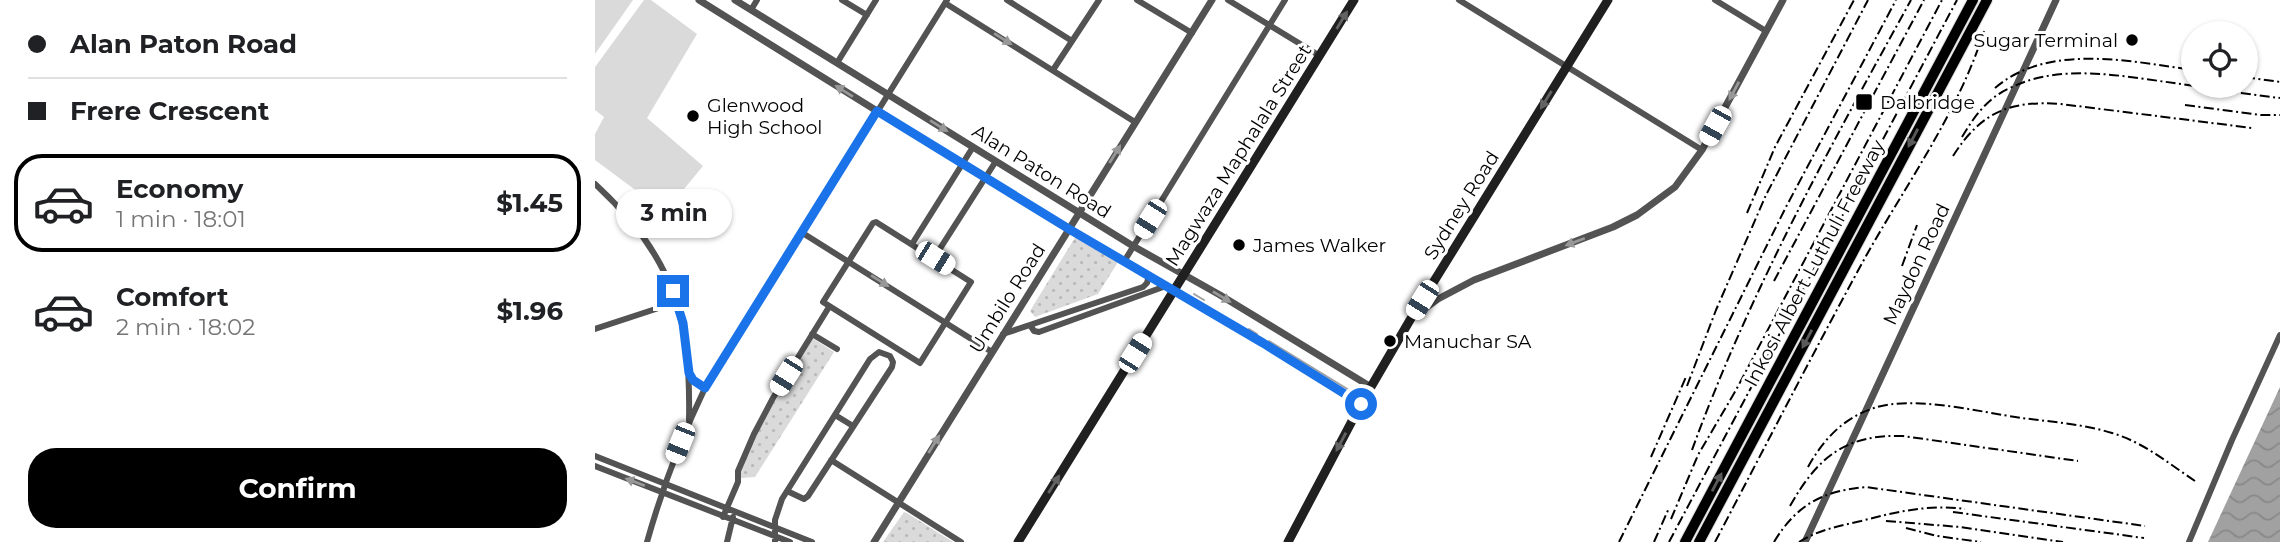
<!DOCTYPE html>
<html lang="en">
<head>
<meta charset="utf-8">
<style>
	:root { --surface:#fff; --page:#f2f2f2; --text:#202124; --muted:#757577; --line:#e0e0e0; --accent:#000 }
	body { margin:0; font-family:Montserrat,sans-serif; background:var(--page); color:var(--text); height:100vh; display:flex; flex-direction:column; font-size:26px; white-space:nowrap }
	* { box-sizing:border-box; margin:0 }
	p { font-size:23px; color:var(--muted) }
	.icon { flex:none; width:38px; height:38px; fill:none; stroke:currentColor; stroke-width:2; stroke-linecap:round; stroke-linejoin:round }
	.map { position:relative; flex:1; overflow:hidden }
	.side { display:flex; flex-direction:column; background:var(--surface); width:595px }
	.side>* { flex:none }
	.top-card { display:grid; align-content:center; height:154px; padding:0 28px; background:var(--surface) }
	.fabs { position:absolute; left:1586px; top:21px; display:grid; gap:14px }
	.fabs a { display:grid; place-items:center; width:77px; height:77px; border-radius:50%; background:var(--surface); box-shadow:0 2px 5px #0004; font-size:35px }
	.end { position:absolute; width:32px; height:32px; margin:-16px; border:9px solid #1a73e8; background:#fff; box-shadow:0 0 0 4px #fff }
	.from { border-radius:50% }
	.bubble { position:absolute; height:49px; border-radius:24px; background:var(--surface); box-shadow:0 2px 5px #0004; font-size:23px; font-weight:700; line-height:49px; text-align:center }
	.car { position:absolute; width:21px; height:42px; margin:-21px -10px; border-radius:9px; box-shadow:0 0 5px 2px #0007; background:linear-gradient(#fff 24%,#345 0 40%,#fff 0 76%,#345 0 86%,#fff 0) }
	.top-card b { display:flex; align-items:center; gap:24px; height:66px; font-size:26px }
	.top-card b+b { border-top:2px solid var(--line) }
	.top-card i { width:18px; height:18px; background:var(--text) }
	ul { padding:0; list-style:none }
	li { display:flex; align-items:center; gap:21px; height:98px; margin:0 14px 10px; padding:0 14px; border:4px solid transparent; border-radius:28px }
	li div { flex:1 }
	li b { display:block; font-size:26px }
	li em { font-style:normal; font-weight:700 }
	li.selected { border-color:var(--accent) }
	li>.icon { width:63px; height:63px; stroke-width:1.5 }
	.button { display:flex; gap:14px; margin-top:auto; padding:14px 28px }
	.button a { flex:1; height:80px; border-radius:28px; background:var(--accent); color:#fff; font-size:28px; font-weight:700; line-height:80px; text-align:center }
	main { display:flex; flex:1; min-height:0 }
	.map>svg:first-child { display:block }
	.park { fill:url(#park-dots) }
	.garden { fill:#dadada }
	.water { fill:url(#water-waves) }
	.lines { fill:none; stroke-linecap:round; stroke-linejoin:round }
	.stream { stroke:#a1a1a1; stroke-width:2 }
	.motorway-casing { stroke:#dbdbdb; stroke-width:12 }
	.minor { stroke:#535353; stroke-width:6 }
	.tertiary { stroke:#535353; stroke-width:7 }
	.secondary { stroke:#202020; stroke-width:9 }
	.motorway { stroke:#000; stroke-width:10 }
	.rail { stroke:#000; stroke-width:2; stroke-dasharray:10 3.5 2 3.5; stroke-linecap:butt }
	.oneway { fill:#636363 }
	.oneway2 { fill:#989898 }
	.oneway3 { fill:#595959 }
	.route { stroke:#1a73e8; stroke-width:9 }
	.poi-dot { fill:#000; stroke:#fff; stroke-width:2.5 }
	.labels { text-anchor:middle; stroke-width:6; stroke-linejoin:round; paint-order:stroke }
	.poi-label { font-size:19px; fill:#000; stroke:#fff; text-anchor:start }
	.street-label { font-size:19px; fill:#000; stroke:#fff }
</style>
</head>
<body>
<main>
<section class="side">
<div class="top-card">
<b><i class="from"></i>Alan Paton Road</b>
<b><i></i>Frere Crescent</b>
</div>
<ul>
<li class="selected"><svg class="icon" aria-label="car" viewBox="0 0 24 24"><path d="M5 17H2v-5l4-1 3-4h7l3 4 3 1v5h-3M9 17h6M6 11h13"/><circle cx="7" cy="17" r="2"/><circle cx="17" cy="17" r="2"/></svg><div><b>Economy</b><p>1 min · 18:01</p></div><em>$1.45</em></li>
<li><svg class="icon" aria-label="car" viewBox="0 0 24 24"><path d="M5 17H2v-5l4-1 3-4h7l3 4 3 1v5h-3M9 17h6M6 11h13"/><circle cx="7" cy="17" r="2"/><circle cx="17" cy="17" r="2"/></svg><div><b>Comfort</b><p>2 min · 18:02</p></div><em>$1.96</em></li>
</ul>
<div class="button"><a>Confirm</a></div>
</section>
<div class="map">
<svg width="1685" height="542" viewBox="0 0 1685 542">
	<defs>
		<pattern id="park-dots" width="8" height="8" patternUnits="userSpaceOnUse" patternTransform="scale(1.75)"><rect width="8" height="8" fill="#dadada"/><path d="M2 2h.1M6 6h.1" fill="none" stroke="#b9b9b9" stroke-width="1.8" stroke-linecap="round"/></pattern>
		<pattern id="water-waves" width="16" height="10" patternUnits="userSpaceOnUse" patternTransform="scale(1.75)"><rect width="16" height="10" fill="#a1a1a1"/><path d="M0 5q4-4 8 0t8 0" fill="none" stroke="#898989"/></pattern>
	</defs>
	<rect width="100%" height="100%" fill="#fff"/>
	<path class="park" d="M481 236 523 262 503 294 440 317 435 311Z
		M217 338 239 352 160 477 147 478 144 476 160 435Z
		M309 512 312 513 358 542H288Z"/>
	<path class="garden" d="M0 0H38L0 54Z
		M49 0H56L102 34 52 118 108 166 70 212 0 160V134L9 117 0 110V67Z"/>
	<path class="water" d="M1685 387V542H1613Z"/>
	<g class="lines">
		<path class="stream" d="M599 294 609 300
			M654 329 662 334
			M674 341 754 390"/>
		<defs>
			<path id="motorway" d="M1090 542 1378 0
				M1104 542 1392 0"/>
		</defs>
		<use href="#motorway" class="motorway-casing"/>
		<path class="minor" d="M247 0 272 15
			M412 0 477 41
			M542 0 597 33
			M633 0 725 56
			M864 0 1107 150
			M1120 0 1171 31
			M350 3 540 122
			M156 10 162 0
			M242 63 281 0
			M458 70 504 0
			M0 184C78 256 96 316 94 420
			M281 222 376 282 325 363 228 302 278 223Z
			M206 232 397 352
			M317 244 378 147
			M339 258 401 161
			M530 260 690 0
			M435 325 439 331 444 332 571 286
			M0 329 82 302
			M217 334 242 349
			M408 334 548 287 552 283 554 275
			M95 375 98 380 110 388
			M240 415 258 426
			M0 456 217 542
			M236 460 366 542
			M0 466 195 542
			M128 517 143 482V471L159 434 178 398 234 307
			M52 542C67 489 86 438 110 388L352 0
			M132 542 138 517
			M180 542V520L187 499 275 359 284 352 295 356 298 362 297 367 213 496 209 499 192 491
			M1594 542 1637 440 1685 335"/>
		<path class="tertiary" d="M104 0 282 111 474 229 669 343 766 404
			M140 0 538 246 625 295 776 387
			M818 317 843 299 879 280 1018 227 1042 215 1080 187 1107 150 1188 0
			M279 542 617 0
			M1210 542 1461 0"/>
		<path class="secondary" d="M423 542 759 0
			M693 542 766 404 815 320 1013 0"/>
		<use href="#motorway" class="motorway"/>
		<path class="rail" d="M1650 77 1685 82
			M1400 88C1452 43 1535 61 1598 70
			M1590 105 1666 115H1685
			M1367 137C1379 117 1392 98 1415 88 1465 63 1526 76 1579 83 1614 88 1650 94 1685 98
			M1358 156C1386 112 1415 100 1466 104L1657 128
			M1152 213 1180 147 1259 0
			M1307 266 1322 225
			M1179 281 1329 0
			M1092 386 1121 310 1171 195 1273 0
			M1097 450C1154 293 1236 145 1316 0
			M1056 457 1091 377
			M1213 467C1228 440 1248 418 1279 408 1319 395 1384 412 1427 418 1457 422 1488 424 1517 433 1548 442 1573 463 1600 481
			M1195 506C1222 458 1250 434 1308 436L1483 461
			M1358 512 1549 538
			M1076 519 1103 455 1141 390 1347 0
			M1291 521 1365 527 1468 542
			M1311 528 1342 536 1386 542
			M1024 542 1191 207 1301 0
			M1059 542 1074 508
			M1074 542 1362 0
			M1120 542C1170 447 1219 351 1271 256 1312 183 1364 111 1389 31
			M1179 542C1202 504 1228 491 1271 487L1550 526
			M1204 542C1223 530 1244 526 1266 521 1301 512 1333 504 1370 509"/>
	</g>
	<defs><path id="oneway-solid" d="M-6-.8H1V-3.2L6.5 0L1 3.2V.8H-6Z" transform="scale(1.75)"/></defs>
	<g class="oneway">
		<use href="#oneway-solid" transform="translate(747 20) rotate(-59)"/>
		<use href="#oneway-solid" transform="translate(951 100) rotate(122)"/>
		<use href="#oneway-solid" transform="translate(746 442) rotate(118)"/>
		<use href="#oneway-solid" transform="translate(459 484) rotate(-58)"/>
	</g>
	<g class="oneway2">
		<use href="#oneway-solid" transform="translate(408 39) rotate(32)"/>
		<use href="#oneway-solid" transform="translate(249 91) rotate(-148)"/>
		<use href="#oneway-solid" transform="translate(1139 91) rotate(118)"/>
		<use href="#oneway-solid" transform="translate(344 126) rotate(32)"/>
		<use href="#oneway-solid" transform="translate(520 154) rotate(-58)"/>
		<use href="#oneway-solid" transform="translate(980 242) rotate(159)"/>
		<use href="#oneway-solid" transform="translate(285 281) rotate(32)"/>
		<use href="#oneway-solid" transform="translate(627 297) rotate(31)"/>
		<use href="#oneway-solid" transform="translate(339 444) rotate(-58)"/>
		<use href="#oneway-solid" transform="translate(40 482) rotate(-159)"/>
	</g>
	<g class="oneway3">
		<use href="#oneway-solid" transform="translate(1318 138) rotate(118)"/>
		<use href="#oneway-solid" transform="translate(1212 339) rotate(118)"/>
		<use href="#oneway-solid" transform="translate(1122 482) rotate(-62)"/>
	</g>
	<g class="lines">
		<path class="route" d="M78 291 88 323 94 373 98 380 110 388 282 111 474 229 668 343 766 404"/>
	</g>
	<g class="poi-dot">
		<circle cx="1537" cy="40" r="7"/>
		<rect x="1260" y="93" width="18" height="18" rx="3.5"/>
		<circle cx="98" cy="116" r="7"/>
		<circle cx="644" cy="245" r="7"/>
		<circle cx="795" cy="341" r="7"/>
	</g>
	<g class="labels">
		<g class="poi-label">
			<text x="1523" y="47" text-anchor="end">Sugar Terminal</text>
			<text x="1285" y="109">Dalbridge</text>
			<text x="112" y="112">Glenwood<tspan x="112" dy="22">High School</tspan></text>
			<text x="658" y="252">James Walker</text>
			<text x="809" y="348">Manuchar SA</text>
		</g>
		<g class="street-label">
			<text transform="translate(643 155) rotate(-58)" y="7">Magwaza Maphalala Street</text>
			<text transform="translate(447 171) rotate(32)" y="7">Alan Paton Road</text>
			<text transform="translate(866 205) rotate(-58)" y="7">Sydney Road</text>
			<text transform="translate(1219 263) rotate(-62)" y="7">Inkosi Albert Luthuli Freeway</text>
			<text transform="translate(1321 264) rotate(-65)" y="7">Maydon Road</text>
			<text transform="translate(412 298) rotate(-58)" y="7">Umbilo Road</text>
		</g>
	</g>
</svg>
<div class="fabs">
<a><svg class="icon" aria-label="locate" viewBox="0 0 24 24"><circle cx="12" cy="12" r="6"/><path d="M12 2v4M12 18v4M2 12h4M18 12h4"/></svg></a>
</div>
<i class="end from" style="left:766px;top:404px"></i>
<i class="end" style="left:78px;top:291px"></i>
<div class="bubble" style="left:21px;top:189px;width:116px">3 min</div>
<i class="car" style="left:1120px;top:126px;rotate:209deg"></i>
<i class="car" style="left:555px;top:219px;rotate:212deg"></i>
<i class="car" style="left:340px;top:258px;rotate:122deg"></i>
<i class="car" style="left:827px;top:300px;rotate:212deg"></i>
<i class="car" style="left:540px;top:353px;rotate:32deg"></i>
<i class="car" style="left:191px;top:376px;rotate:212deg"></i>
<i class="car" style="left:85px;top:443px;rotate:202deg"></i>
</div>
</main>
</body>
</html>
